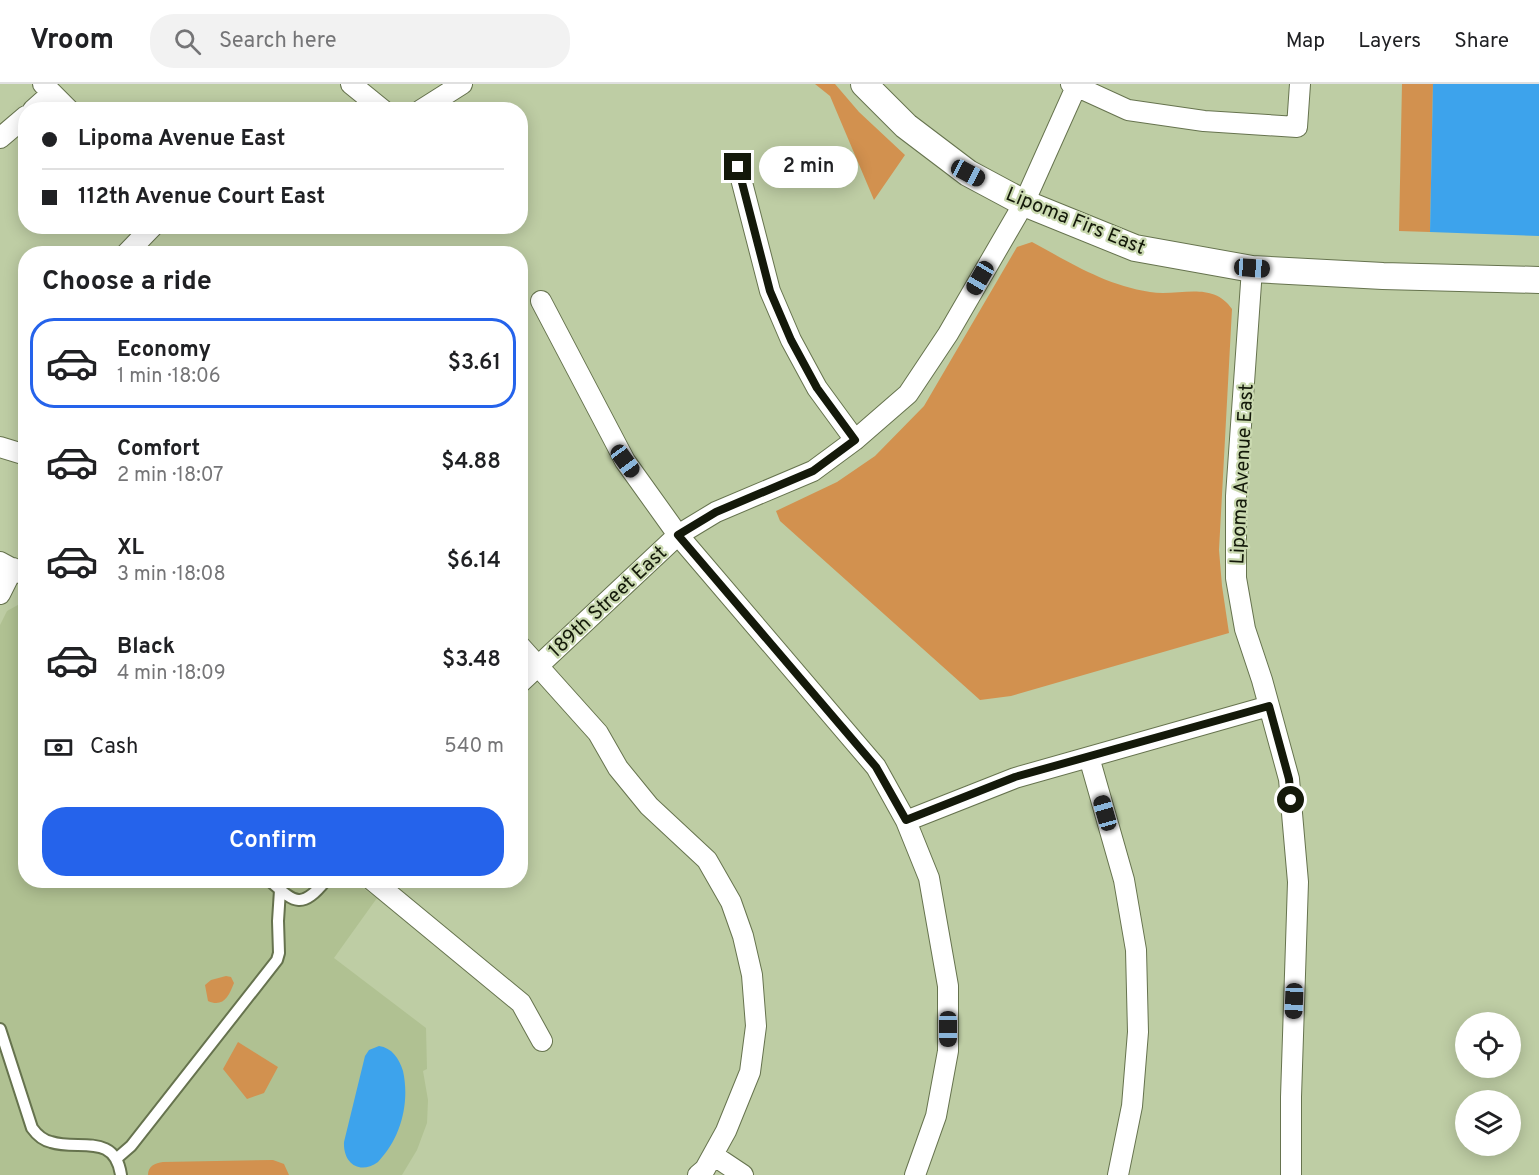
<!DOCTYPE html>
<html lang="en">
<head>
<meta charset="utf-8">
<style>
	:root { --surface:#fff; --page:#f2f2f2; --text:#202124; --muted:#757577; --line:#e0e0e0; --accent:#2563eb }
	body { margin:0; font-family:Overpass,sans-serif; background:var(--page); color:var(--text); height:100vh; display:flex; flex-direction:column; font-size:22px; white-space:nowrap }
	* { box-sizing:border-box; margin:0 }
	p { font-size:20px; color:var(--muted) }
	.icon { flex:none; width:33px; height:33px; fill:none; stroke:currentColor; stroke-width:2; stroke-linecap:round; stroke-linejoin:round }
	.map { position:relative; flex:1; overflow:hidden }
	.sheet { position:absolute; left:18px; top:162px; width:510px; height:642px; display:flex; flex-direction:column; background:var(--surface); border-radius:24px; box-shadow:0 3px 15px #0003 }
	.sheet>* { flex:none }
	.banner { position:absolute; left:18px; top:18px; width:510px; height:132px; border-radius:24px; box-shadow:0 3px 15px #0003; display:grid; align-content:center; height:132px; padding:0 24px; background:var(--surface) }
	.tools { position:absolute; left:1455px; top:928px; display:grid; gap:12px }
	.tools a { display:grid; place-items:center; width:66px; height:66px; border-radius:50%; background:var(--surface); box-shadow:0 3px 15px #0003; font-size:30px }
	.end { position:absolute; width:27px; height:27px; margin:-14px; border:8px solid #14190a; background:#fff; box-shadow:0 0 0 3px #fff }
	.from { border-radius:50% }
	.bubble { position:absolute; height:42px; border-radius:21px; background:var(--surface); box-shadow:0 3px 15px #0003; font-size:20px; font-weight:600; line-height:42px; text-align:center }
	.car { position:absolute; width:18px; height:36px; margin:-18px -9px; border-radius:8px; box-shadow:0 0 4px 2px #0007; background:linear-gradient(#222 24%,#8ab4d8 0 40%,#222 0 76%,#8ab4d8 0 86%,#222 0) }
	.banner b { display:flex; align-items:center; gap:21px; height:57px; font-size:22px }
	.banner b+b { border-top:2px solid var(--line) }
	.banner i { width:15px; height:15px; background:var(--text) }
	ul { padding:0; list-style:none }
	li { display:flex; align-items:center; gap:18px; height:90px; margin:0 12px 9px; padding:0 12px; border:3px solid transparent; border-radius:24px }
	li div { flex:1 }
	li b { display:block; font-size:22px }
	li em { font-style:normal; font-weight:600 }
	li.selected { border-color:var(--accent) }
	li>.icon { width:54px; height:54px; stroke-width:1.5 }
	h2 { padding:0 24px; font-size:27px; line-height:72px }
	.pay { display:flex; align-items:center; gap:15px; height:66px; padding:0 24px; font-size:22px }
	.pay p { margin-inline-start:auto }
	.button { display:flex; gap:12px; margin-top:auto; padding:12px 24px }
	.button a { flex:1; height:69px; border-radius:24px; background:var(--accent); color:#fff; font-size:24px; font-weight:600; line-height:69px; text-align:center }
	header { display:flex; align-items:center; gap:36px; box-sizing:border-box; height:84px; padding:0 30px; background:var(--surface); border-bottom:2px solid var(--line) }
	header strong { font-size:28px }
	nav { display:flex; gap:33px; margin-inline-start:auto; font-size:21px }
	.search { width:420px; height:54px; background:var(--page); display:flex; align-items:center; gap:15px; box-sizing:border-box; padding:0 21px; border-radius:24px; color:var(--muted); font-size:22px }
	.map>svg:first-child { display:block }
	.built { fill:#b0c192 }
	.green { fill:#d2914f }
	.water { fill:#3da3ec }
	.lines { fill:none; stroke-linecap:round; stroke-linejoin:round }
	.service-casing { stroke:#66734e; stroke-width:14 }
	.minor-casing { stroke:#66734e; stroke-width:22 }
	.tertiary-casing { stroke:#66734e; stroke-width:28 }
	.service { stroke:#fff; stroke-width:10 }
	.minor { stroke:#fff; stroke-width:20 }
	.tertiary { stroke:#fff; stroke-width:26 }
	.route { stroke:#14190a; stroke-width:8 }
	.labels { text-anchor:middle; stroke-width:4.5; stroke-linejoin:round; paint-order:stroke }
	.street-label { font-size:20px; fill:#14190a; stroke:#cbdab1 }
</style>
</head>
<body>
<header>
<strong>Vroom</strong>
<div class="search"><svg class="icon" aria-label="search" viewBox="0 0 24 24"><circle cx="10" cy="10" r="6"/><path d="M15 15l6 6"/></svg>Search here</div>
<nav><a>Map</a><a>Layers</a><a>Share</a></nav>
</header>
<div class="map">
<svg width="1539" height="1091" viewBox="0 0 1539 1091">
	<rect width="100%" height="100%" fill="#becda4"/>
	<path class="built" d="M25 517 26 796 353 797 377 814 334 874 426 944 427 985 423 987 428 1016 427 1039 417 1066 402 1091H0V541L7 527Z"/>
	<path class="green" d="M815 0H835L859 28 905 71 874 116 830 12Z
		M1402 0H1433L1430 148 1399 147Z
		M1032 158C1071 179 1105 201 1150 208 1178 213 1212 196 1232 225L1219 466 1222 502 1229 549 1011 612 980 616 780 437 776 427 837 398 875 372 924 322 1017 163Z
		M226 892 231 893 234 899C229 912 223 924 208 917L205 901 211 896Z
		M238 958 278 983 264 1009 247 1015 223 985Z
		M273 1076 284 1080 289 1091H148C148 1082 155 1079 163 1078Z"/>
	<path class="water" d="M1433 0H1539V152L1430 148Z
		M379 962C392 964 399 974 403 987 410 1019 401 1054 378 1078 360 1091 343 1080 344 1058L365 972 369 966Z"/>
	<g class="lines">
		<defs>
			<path id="service" d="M269 796C294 818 301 827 326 796
				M0 945 32 1044C37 1051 42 1056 51 1058 78 1067 115 1048 121 1091
				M116 1075 131 1062 277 876 279 869 278 837 280 806"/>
			<path id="minor" d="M43 0 69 26
				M351 0 383 26
				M1071 0 1128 26 1204 37 1297 43 1300 0
				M33 26 52 9
				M421 26 462 0
				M0 54 26 32
				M738 83 770 207 791 256 817 304 855 356
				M126 170 153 142
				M1252 185 1236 412V494L1245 545 1262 596 1289 695 1298 798 1291 1013V1091
				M541 217 625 377 678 451 876 683 906 737 929 794 948 902V967L936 1032 915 1091
				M0 363 26 371
				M0 478 26 492
				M0 510 13 484
				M520 562 598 649 618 684 649 722 707 776 731 818 743 852 752 891 756 942 750 988 726 1047 705 1085 698 1091
				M520 599 678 451 716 428 813 387 855 356 908 310 948 250 1024 119 1076 3
				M1089 673 1124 796 1136 866 1138 948 1132 1022 1118 1091
				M906 737 1015 694 1269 622
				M372 796 521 919 542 957
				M713 1071 743 1091"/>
			<path id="tertiary" d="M864 0 906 42 968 89 1024 119 1135 164 1252 185 1383 192 1539 196"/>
		</defs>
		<use href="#service" class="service-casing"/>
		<use href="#minor" class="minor-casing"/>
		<use href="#tertiary" class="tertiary-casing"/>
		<use href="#service" class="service"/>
		<use href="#minor" class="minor"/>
		<use href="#tertiary" class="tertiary"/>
	</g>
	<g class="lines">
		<path class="route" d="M738 83 770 207 791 256 817 304 855 356 813 387 716 428 678 451 876 683 906 736 1015 693 1269 622 1289 695 1291 716"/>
	</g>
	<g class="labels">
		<g class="street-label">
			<text transform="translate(1076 136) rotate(22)" y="7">Lipoma Firs East</text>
			<text transform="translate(1241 390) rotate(-87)" y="7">Lipoma Avenue East</text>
			<text transform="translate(607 517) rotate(-43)" y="7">189th Street East</text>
		</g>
	</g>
</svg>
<div class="tools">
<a><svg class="icon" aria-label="locate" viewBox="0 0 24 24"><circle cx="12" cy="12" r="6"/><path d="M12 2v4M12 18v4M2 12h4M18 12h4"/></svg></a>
<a><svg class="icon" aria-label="layers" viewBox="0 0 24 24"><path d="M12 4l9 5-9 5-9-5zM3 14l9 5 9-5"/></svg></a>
</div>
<i class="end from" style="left:1291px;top:716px"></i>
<i class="end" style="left:738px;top:83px"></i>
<div class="bubble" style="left:759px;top:62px;width:99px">2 min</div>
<i class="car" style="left:968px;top:89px;rotate:118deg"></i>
<i class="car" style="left:1252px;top:184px;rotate:94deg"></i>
<i class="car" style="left:980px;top:194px;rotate:210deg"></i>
<i class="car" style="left:625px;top:377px;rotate:144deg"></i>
<i class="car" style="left:1105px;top:729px;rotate:344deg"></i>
<i class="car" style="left:1294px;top:917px;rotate:182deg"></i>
<i class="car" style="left:948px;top:945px;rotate:180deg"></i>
<div class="banner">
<b><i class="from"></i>Lipoma Avenue East</b>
<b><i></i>112th Avenue Court East</b>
</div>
<section class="sheet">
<h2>Choose a ride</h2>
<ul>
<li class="selected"><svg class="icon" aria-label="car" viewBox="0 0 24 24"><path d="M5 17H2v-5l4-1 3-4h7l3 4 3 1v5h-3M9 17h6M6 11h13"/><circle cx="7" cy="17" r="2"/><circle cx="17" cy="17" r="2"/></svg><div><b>Economy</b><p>1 min · 18:06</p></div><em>$3.61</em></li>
<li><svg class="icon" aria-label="car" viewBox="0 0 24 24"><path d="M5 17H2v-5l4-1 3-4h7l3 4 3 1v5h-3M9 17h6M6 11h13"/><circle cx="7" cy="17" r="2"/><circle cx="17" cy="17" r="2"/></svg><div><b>Comfort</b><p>2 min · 18:07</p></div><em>$4.88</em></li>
<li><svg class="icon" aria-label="car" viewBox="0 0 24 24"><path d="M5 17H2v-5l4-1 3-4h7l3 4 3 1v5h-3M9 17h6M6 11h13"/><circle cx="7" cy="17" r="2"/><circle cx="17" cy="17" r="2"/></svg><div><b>XL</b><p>3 min · 18:08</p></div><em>$6.14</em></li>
<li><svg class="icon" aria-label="car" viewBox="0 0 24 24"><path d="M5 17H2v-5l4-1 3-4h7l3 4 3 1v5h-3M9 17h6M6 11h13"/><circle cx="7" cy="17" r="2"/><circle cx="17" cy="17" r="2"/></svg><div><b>Black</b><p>4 min · 18:09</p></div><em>$3.48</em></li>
</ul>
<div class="pay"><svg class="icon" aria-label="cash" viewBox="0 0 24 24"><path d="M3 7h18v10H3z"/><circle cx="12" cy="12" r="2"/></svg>Cash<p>540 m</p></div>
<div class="button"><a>Confirm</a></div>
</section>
</div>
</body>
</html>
